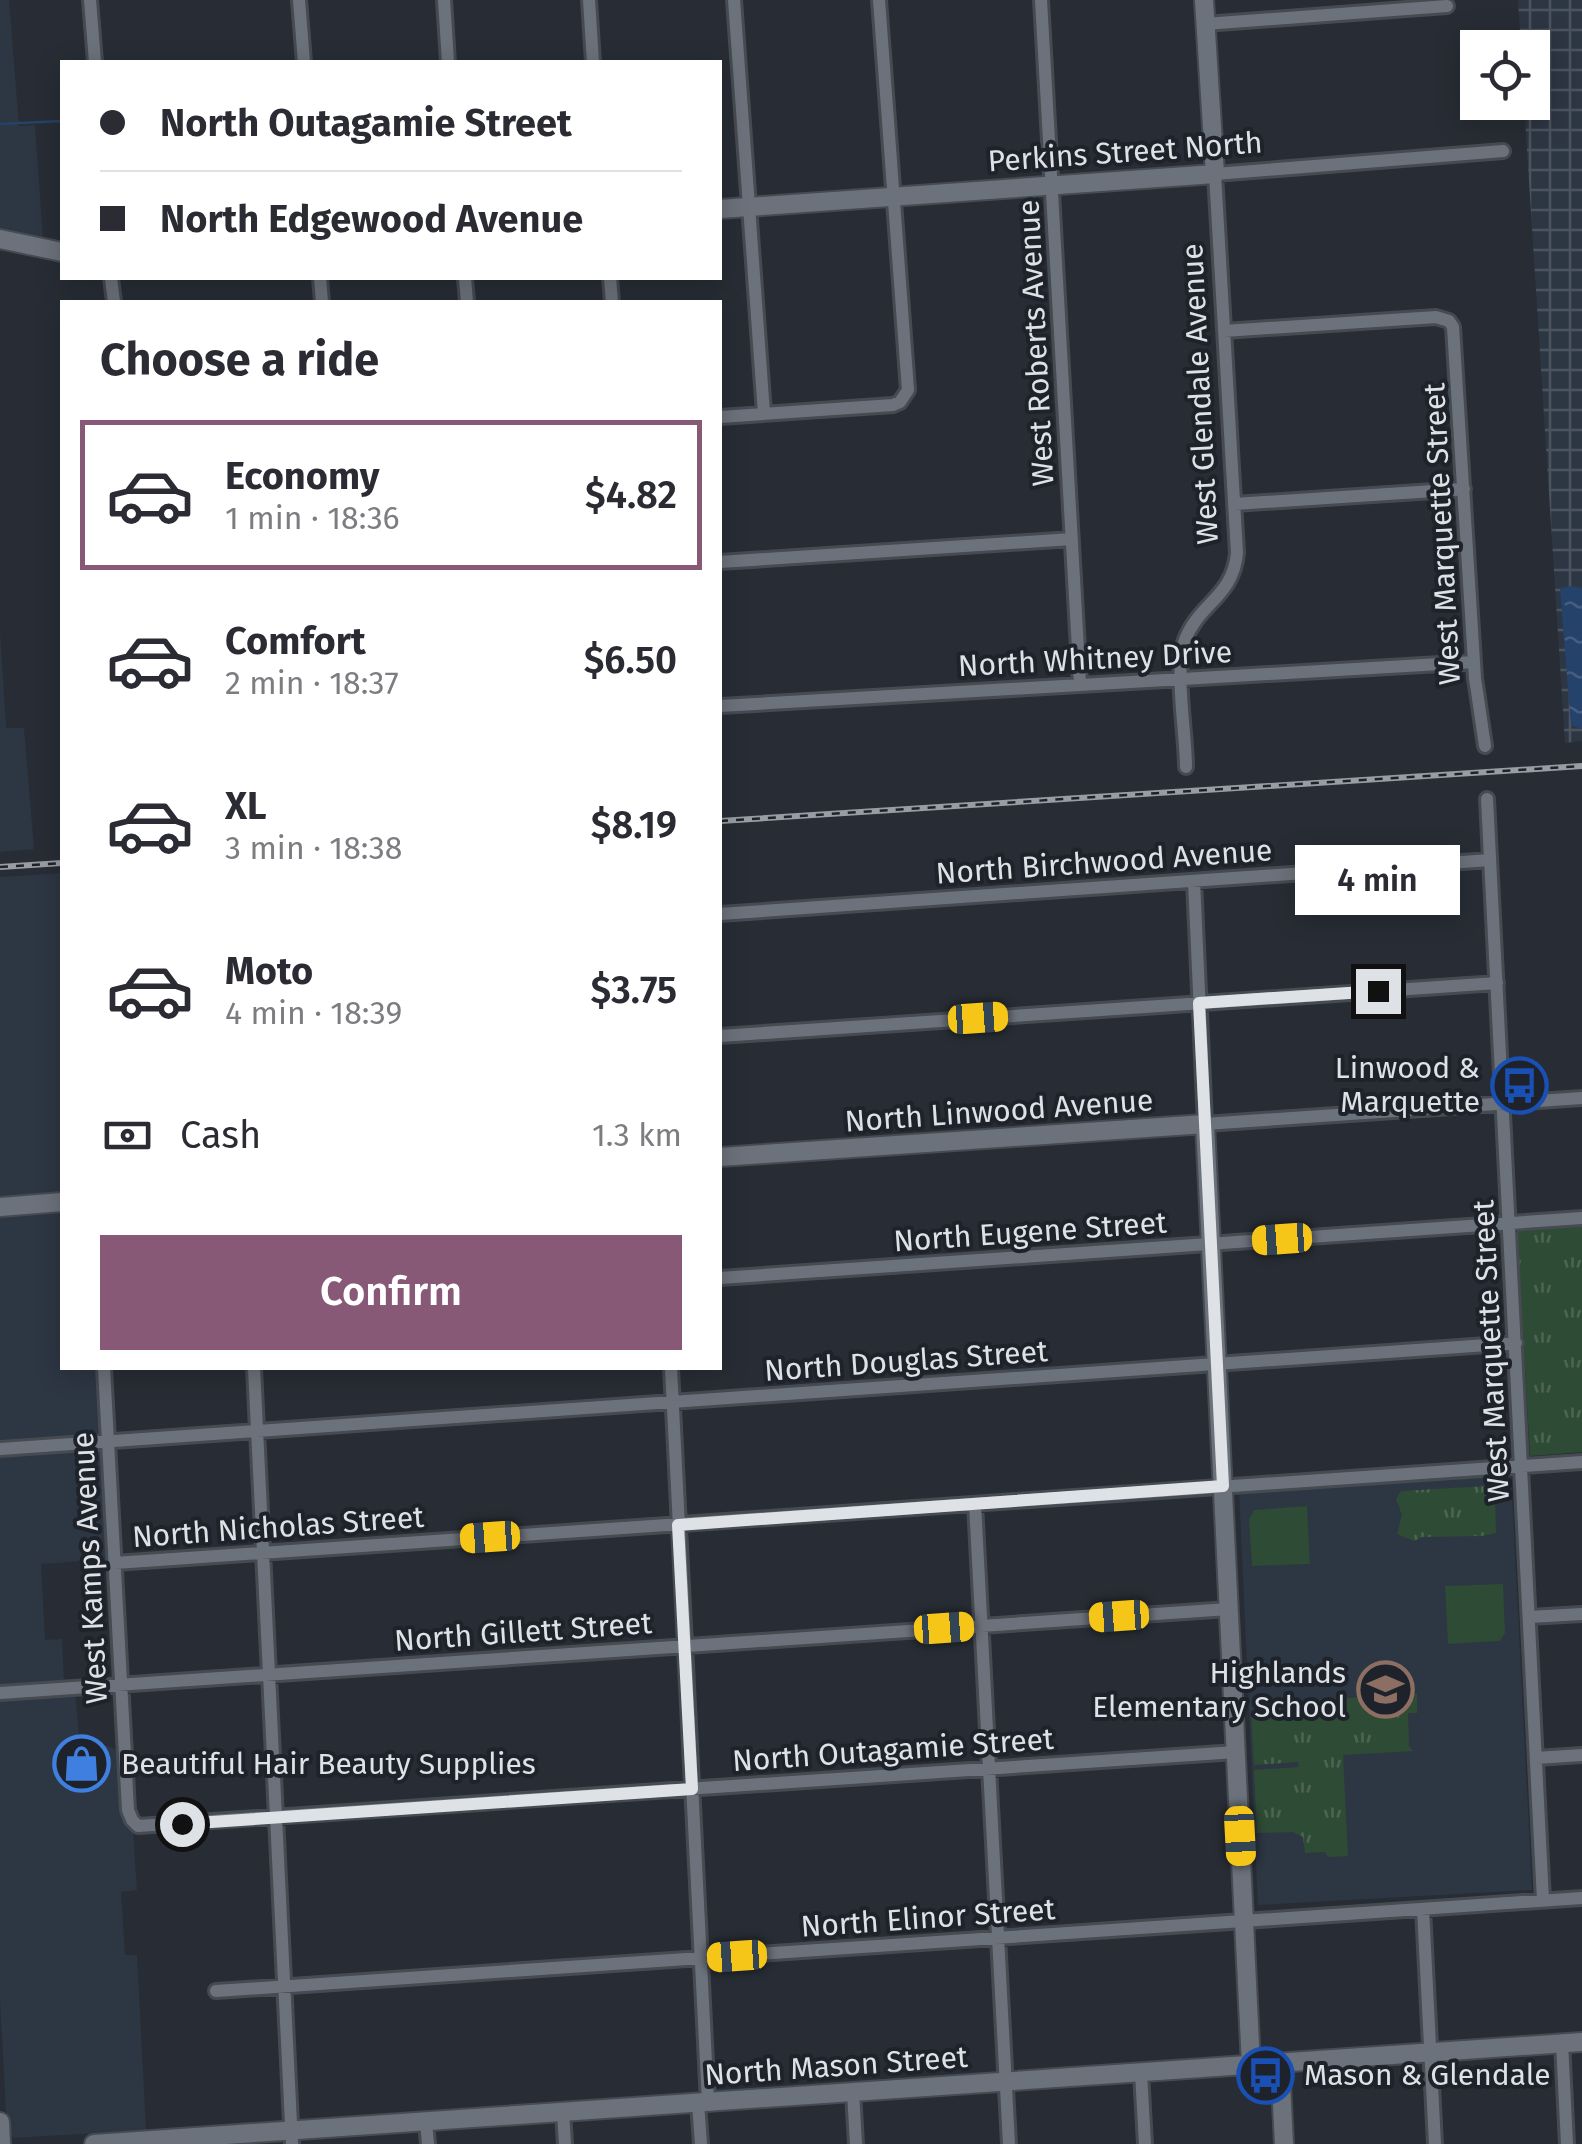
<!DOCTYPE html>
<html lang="en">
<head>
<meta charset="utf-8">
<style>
	:root { --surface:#fff; --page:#f2f2f3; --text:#2b2b33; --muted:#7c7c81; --line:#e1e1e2; --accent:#885877 }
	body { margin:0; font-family:"Fira Sans",sans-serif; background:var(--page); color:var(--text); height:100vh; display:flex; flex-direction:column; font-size:38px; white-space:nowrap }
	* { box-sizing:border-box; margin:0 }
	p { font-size:32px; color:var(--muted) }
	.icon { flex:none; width:55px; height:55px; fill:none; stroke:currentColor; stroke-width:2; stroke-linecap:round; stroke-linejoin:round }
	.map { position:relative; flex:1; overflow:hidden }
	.details { position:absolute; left:60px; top:300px; width:662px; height:1070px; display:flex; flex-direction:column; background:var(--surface); border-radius:0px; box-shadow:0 5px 25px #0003 }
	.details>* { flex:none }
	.top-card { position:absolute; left:60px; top:60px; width:662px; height:220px; border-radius:0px; box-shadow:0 5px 25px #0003; display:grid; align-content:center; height:220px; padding:0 40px; background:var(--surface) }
	.tools { position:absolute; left:1460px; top:30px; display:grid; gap:20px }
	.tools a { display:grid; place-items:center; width:90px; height:90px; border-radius:0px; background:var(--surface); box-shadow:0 5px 25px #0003; font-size:50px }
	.end { position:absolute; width:45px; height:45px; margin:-22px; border:12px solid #dee1e6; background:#111; box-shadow:0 0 0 5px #111 }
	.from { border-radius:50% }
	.bubble { position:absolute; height:70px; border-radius:0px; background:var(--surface); box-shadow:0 5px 25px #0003; font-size:32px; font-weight:600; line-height:70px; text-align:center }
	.car { position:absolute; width:30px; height:60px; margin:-30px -15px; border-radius:12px; box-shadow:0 0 8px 2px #0007; background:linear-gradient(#f5c518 24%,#345 0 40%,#f5c518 0 76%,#345 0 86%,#f5c518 0) }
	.top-card b { display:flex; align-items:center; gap:35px; height:95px; font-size:38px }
	.top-card b+b { border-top:2px solid var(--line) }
	.top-card i { width:25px; height:25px; background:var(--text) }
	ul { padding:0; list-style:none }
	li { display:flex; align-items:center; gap:30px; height:150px; margin:0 20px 15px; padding:0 20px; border:5px solid transparent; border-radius:0px }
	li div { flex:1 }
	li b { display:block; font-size:38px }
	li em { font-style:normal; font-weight:600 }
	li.active { border-color:var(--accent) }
	li>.icon { width:90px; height:90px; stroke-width:1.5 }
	h2 { padding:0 40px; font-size:45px; line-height:120px }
	.pay { display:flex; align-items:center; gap:25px; height:110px; padding:0 40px; font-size:38px }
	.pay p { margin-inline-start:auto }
	.primary-button { display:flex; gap:20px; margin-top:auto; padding:20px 40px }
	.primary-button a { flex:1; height:115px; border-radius:0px; background:var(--accent); color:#fff; font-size:40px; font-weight:600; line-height:115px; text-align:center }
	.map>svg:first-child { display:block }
	.built { fill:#2d3643 }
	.industrial { fill:url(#industrial-grid) }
	.grass { fill:#2e4b35 }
	.park { fill:url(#park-tufts) }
	.water { fill:url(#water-ripples) }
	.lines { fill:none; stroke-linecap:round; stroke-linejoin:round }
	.stream { stroke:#25426b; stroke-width:2.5 }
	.street-casing { stroke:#464a51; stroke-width:18 }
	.secondary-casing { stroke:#464a51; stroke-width:22 }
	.street { stroke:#6c727b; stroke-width:12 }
	.secondary { stroke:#6c727b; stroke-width:18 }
	.rail-casing { stroke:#999da3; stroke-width:6 }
	.rail { stroke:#1e232b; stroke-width:2.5; stroke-dasharray:8; stroke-linecap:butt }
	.route { stroke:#dee1e6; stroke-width:12 }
	.labels { text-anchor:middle; stroke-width:8; stroke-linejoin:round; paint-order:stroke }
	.street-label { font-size:30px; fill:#dee1e6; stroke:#1e232b }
	.poi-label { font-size:30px; fill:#dee1e6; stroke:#1e232b; text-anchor:end }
</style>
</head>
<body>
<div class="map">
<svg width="1582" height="2144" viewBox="0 0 1582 2144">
	<defs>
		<pattern id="industrial-grid" width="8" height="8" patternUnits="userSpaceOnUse" patternTransform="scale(2.5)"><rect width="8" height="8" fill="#2d3643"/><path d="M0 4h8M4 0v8" fill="none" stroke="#4b535e"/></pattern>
		<pattern id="park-tufts" width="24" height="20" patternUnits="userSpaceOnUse" patternTransform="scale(2.5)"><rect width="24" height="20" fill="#2e4b35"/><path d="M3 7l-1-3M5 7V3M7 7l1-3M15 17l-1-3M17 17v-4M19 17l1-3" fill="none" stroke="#4c6552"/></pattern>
		<pattern id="water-ripples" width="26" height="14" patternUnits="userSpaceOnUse" patternTransform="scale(2.5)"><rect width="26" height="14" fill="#25426b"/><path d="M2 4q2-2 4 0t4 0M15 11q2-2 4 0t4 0" fill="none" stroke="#445d80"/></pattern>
	</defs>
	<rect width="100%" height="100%" fill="#282d35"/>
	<path class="built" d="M0 0H9L19 126 35 125 43 239 0 229Z
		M0 632 6 728H24L34 849 0 852Z
		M62 873V1368H98L107 1559 41 1564 45 1640 62 1639 64 1681H74L79 1736 118 1750 122 1816 133 1832 137 1890 121 1892 125 1955H137L146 2130 14 2138 7 2129 0 2000V877Z
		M1511 1474 1532 1890 1258 1905 1239 1491Z"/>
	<path class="industrial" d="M1518 0H1582V741L1565 743 1524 103 1532 102V48L1521 47Z"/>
	<path class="grass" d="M1307 1506 1310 1564 1252 1566 1249 1520 1254 1510Z
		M1503 1584 1505 1633 1500 1641 1448 1644 1445 1586Z"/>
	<path class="park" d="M1582 1225V1452L1530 1456 1517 1230Z
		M1489 1486 1495 1496 1496 1533 1482 1536 1422 1537 1414 1541 1397 1534 1402 1514 1396 1499 1401 1491Z
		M1417 1694V1713H1408L1409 1746 1413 1751 1343 1755 1348 1856 1328 1857 1325 1852 1305 1853 1303 1837 1293 1832 1257 1833 1254 1770 1299 1767 1298 1762 1254 1765 1251 1714 1296 1712 1295 1701Z"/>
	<path class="water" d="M1570 586 1582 588V729L1571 725 1560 589Z"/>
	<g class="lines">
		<path class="stream" d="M0 124 62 121"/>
		<defs>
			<path id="street" d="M90 0 95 62
				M299 0 304 62
				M444 0 448 62
				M589 0 593 62
				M734 0 764 413
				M1041 0 1080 684
				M1205 24 1447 6
				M111 278 114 302
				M320 278 322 302
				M465 278 467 302
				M610 278 612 302
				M1224 331 1436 317 1449 321 1453 327 1475 678 1485 746
				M720 417 893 405 900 402 908 390 879 0
				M1234 504 1464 489
				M720 562 1072 539
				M720 706 1474 662
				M1186 767C1186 733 1174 668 1185 640 1199 603 1233 597 1237 553L1215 174 1503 151
				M1487 799 1543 1900
				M1194 881 1205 1124 1582 1098
				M720 914 1490 860
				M720 1036 1497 983
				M720 1278 1582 1218
				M104 1368 128 1810 132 1820 138 1826 1236 1752
				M254 1368 292 2144
				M671 1368 708 2102
				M0 1449 1516 1343
				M975 1504 1009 2144
				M115 1563 1582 1462
				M1529 1617 1582 1614
				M0 1693 1229 1609
				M1536 1758 1582 1755
				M1423 1909 1435 2144
				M216 1991 1582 1898
				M1562 2043 1567 2144
				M1141 2073 1145 2144
				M853 2092 856 2144
				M698 2103 701 2144
				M563 2112 565 2144
				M426 2122 428 2144"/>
			<path id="secondary" d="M720 209 1215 174 1204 0
				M0 239 62 252
				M720 1157 1205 1124 1251 2065
				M0 1207 62 1202
				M1280 2064 1284 2144
				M0 2122 1 2144
				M94 2144 1582 2042"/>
		</defs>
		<use href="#street" class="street-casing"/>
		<use href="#secondary" class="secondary-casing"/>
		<use href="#street" class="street"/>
		<use href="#secondary" class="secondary"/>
		<defs>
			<path id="rail" d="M720 821 1582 766
				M0 867 62 863"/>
		</defs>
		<use href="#rail" class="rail-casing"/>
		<use href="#rail" class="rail"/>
	</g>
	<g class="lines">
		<path class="route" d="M182 1824 692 1789 678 1525 1223 1486 1199 1003 1378 991"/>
	</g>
	<defs>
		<symbol id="bus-ring" viewBox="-11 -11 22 22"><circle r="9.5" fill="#1e232b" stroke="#1a4fb4" stroke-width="1.5"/><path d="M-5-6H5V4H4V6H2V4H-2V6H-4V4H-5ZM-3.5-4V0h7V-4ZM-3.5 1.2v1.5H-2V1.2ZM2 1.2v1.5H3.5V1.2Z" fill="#1a4fb4"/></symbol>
		<symbol id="school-ring" viewBox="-11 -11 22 22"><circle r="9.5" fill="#1e232b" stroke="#8d6e63" stroke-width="1.5"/><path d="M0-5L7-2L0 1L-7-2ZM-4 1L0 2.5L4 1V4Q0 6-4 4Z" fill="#8d6e63"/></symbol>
		<symbol id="shop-ring" viewBox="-11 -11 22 22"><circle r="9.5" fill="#1e232b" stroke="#3f7fe0" stroke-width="1.5"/><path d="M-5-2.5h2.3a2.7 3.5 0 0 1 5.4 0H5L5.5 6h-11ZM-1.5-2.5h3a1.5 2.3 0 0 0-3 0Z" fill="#3f7fe0"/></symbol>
	</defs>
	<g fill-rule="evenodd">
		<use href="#bus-ring" x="1488" y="1054" width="63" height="63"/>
		<use href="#school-ring" x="1354" y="1658" width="63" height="63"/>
		<use href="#shop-ring" x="50" y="1732" width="63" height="63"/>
		<use href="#bus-ring" x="1234" y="2044" width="63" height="63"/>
	</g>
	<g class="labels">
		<g class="street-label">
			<text transform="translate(1125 152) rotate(-4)" y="10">Perkins Street North</text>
			<text transform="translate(1036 343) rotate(-93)" y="10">West Roberts Avenue</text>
			<text transform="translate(1200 394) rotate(-93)" y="10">West Glendale Avenue</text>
			<text transform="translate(1442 534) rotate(-93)" y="10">West Marquette Street</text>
			<text transform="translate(1095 659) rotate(-3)" y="10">North Whitney Drive</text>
			<text transform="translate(1104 862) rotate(-4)" y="10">North Birchwood Avenue</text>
			<text transform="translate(999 1111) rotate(-4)" y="10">North Linwood Avenue</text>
			<text transform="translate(1030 1232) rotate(-4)" y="10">North Eugene Street</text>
			<text transform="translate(1491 1351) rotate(-93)" y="10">West Marquette Street</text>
			<text transform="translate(906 1361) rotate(-4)" y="10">North Douglas Street</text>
			<text transform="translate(278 1527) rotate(-4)" y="10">North Nicholas Street</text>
			<text transform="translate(90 1568) rotate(-93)" y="10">West Kamps Avenue</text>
			<text transform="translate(523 1632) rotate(-4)" y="10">North Gillett Street</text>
			<text transform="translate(893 1750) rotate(-4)" y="10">North Outagamie Street</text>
			<text transform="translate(928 1918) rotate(-4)" y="10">North Elinor Street</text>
			<text transform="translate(836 2066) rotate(-4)" y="10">North Mason Street</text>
		</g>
		<g class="poi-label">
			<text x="1480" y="1078">Linwood &amp;<tspan x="1480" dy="34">Marquette</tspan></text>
			<text x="1346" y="1683">Highlands<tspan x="1346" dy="34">Elementary School</tspan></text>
			<text x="121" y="1774" text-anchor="start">Beautiful Hair Beauty Supplies</text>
			<text x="1304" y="2085" text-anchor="start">Mason &amp; Glendale</text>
		</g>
	</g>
</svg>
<div class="tools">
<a><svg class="icon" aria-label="locate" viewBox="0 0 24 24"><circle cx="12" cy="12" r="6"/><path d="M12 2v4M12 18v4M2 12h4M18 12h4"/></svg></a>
</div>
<i class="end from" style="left:182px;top:1824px"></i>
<i class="end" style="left:1378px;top:991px"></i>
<div class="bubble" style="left:1295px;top:845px;width:165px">4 min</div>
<i class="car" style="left:978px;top:1018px;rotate:86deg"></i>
<i class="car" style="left:1282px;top:1239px;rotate:266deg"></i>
<i class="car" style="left:490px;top:1537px;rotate:266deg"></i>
<i class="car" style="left:1119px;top:1616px;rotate:266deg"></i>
<i class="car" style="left:944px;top:1628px;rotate:86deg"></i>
<i class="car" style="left:1240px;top:1836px;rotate:177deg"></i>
<i class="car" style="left:737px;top:1956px;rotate:266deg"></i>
<div class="top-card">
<b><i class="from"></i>North Outagamie Street</b>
<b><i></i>North Edgewood Avenue</b>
</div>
<section class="details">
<h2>Choose a ride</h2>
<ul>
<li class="active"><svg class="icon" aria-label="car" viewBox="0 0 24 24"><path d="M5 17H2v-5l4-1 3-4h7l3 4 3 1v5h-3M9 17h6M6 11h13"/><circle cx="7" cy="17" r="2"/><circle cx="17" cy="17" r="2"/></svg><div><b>Economy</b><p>1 min · 18:36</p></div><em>$4.82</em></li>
<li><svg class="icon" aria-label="car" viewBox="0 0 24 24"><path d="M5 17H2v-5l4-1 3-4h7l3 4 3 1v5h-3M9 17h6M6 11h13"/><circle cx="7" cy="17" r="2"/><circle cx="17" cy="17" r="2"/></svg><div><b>Comfort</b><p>2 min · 18:37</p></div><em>$6.50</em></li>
<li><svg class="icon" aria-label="car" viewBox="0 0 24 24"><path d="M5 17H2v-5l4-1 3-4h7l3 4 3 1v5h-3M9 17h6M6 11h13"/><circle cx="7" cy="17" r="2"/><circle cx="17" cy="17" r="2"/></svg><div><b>XL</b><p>3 min · 18:38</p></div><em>$8.19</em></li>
<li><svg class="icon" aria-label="car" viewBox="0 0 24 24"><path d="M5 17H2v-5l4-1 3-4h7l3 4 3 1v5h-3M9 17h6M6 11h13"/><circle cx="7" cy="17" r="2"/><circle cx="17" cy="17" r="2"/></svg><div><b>Moto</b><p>4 min · 18:39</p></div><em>$3.75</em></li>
</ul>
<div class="pay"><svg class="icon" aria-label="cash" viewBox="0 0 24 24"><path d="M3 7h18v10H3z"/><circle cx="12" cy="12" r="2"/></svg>Cash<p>1.3 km</p></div>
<div class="primary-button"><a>Confirm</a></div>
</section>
</div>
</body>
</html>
